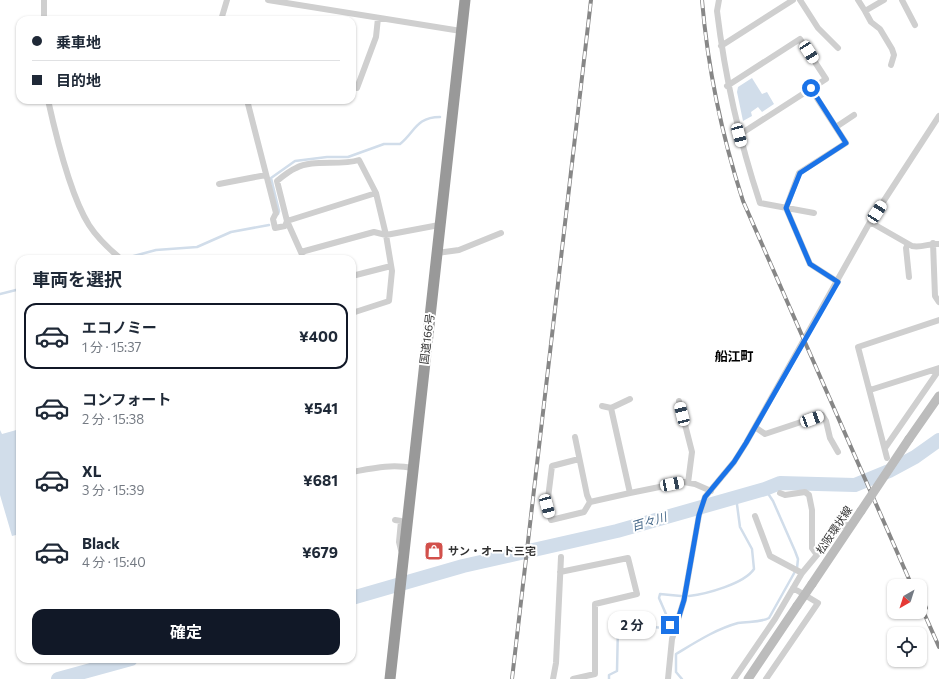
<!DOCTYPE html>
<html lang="ja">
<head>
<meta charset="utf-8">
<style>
	:root { --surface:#fff; --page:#f2f2f3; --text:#1f2937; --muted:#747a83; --line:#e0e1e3; --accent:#111827 }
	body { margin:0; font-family:Commissioner,"Noto Sans JP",sans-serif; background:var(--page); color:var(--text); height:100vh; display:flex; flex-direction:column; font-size:15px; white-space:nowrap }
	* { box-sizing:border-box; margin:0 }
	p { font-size:13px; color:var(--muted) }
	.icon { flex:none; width:22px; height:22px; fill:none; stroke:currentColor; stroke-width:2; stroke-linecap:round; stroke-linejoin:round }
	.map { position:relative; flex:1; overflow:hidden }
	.sheet { position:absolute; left:16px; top:255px; width:340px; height:408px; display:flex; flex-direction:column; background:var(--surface); border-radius:12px; box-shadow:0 1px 3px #0004 }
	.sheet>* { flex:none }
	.top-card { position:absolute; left:16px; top:16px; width:340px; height:88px; border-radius:12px; box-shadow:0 1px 3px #0004; display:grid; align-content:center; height:88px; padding:0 16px; background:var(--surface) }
	.needle { width:26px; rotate:219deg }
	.fabs { position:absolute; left:887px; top:579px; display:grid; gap:8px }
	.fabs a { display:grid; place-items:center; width:40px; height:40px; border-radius:8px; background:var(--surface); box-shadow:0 1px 3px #0004; font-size:20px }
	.end { position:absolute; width:18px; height:18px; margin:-9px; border:5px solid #1a73e8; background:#fff; box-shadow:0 0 0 2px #fff }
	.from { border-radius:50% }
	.bubble { position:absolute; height:28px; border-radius:12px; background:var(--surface); box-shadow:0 1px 3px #0004; font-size:13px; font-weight:700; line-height:28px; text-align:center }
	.car { position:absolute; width:12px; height:24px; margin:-12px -6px; border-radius:5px; box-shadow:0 0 3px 1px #0007; background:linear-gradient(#fff 24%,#345 0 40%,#fff 0 76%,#345 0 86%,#fff 0) }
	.top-card b { display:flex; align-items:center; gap:14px; height:38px; font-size:15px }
	.top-card b+b { border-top:1px solid var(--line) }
	.top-card i { width:10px; height:10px; background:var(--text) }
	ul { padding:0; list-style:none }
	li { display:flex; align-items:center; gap:12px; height:66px; margin:0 8px 6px; padding:0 8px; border:2px solid transparent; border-radius:12px }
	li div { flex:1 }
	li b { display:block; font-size:15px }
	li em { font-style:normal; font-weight:700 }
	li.active { border-color:var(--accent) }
	li>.icon { width:36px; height:36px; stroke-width:1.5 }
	h2 { padding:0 16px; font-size:18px; line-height:48px }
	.button { display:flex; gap:8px; margin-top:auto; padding:8px 16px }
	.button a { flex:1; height:46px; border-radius:12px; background:var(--accent); color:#fff; font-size:16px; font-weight:700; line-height:46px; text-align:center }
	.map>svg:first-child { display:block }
	.water { fill:#d1ddea }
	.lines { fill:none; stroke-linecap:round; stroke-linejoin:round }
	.stream { stroke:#d1ddea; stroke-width:2.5 }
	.river { stroke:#d1ddea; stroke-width:14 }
	.street { stroke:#cfcfcf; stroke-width:6 }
	.secondary { stroke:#bcbcbc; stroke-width:9 }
	.highway { stroke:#999; stroke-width:11 }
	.rail-casing { stroke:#878787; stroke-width:4 }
	.rail { stroke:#fff; stroke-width:2.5; stroke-dasharray:8; stroke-linecap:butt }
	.secondary-bridge { stroke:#bcbcbc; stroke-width:9 }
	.route { stroke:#1a73e8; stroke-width:5 }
	.labels { text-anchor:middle; stroke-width:4; stroke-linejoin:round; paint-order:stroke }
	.street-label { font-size:11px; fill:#323232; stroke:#fff }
	.poi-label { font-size:11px; font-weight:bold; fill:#323232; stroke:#fff; text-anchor:start }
	.water-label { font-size:12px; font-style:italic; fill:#486a8b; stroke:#fff }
	.quarter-label { font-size:13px; font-weight:bold; fill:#000; stroke:#fff }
</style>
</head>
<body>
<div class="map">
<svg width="939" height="679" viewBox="0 0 939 679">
	<rect width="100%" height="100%" fill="#fff"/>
	<path class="water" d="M752 78 762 94 767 92 774 104 762 112 758 107 751 112 752 116 743 121 737 92 738 87Z
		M20 429V534L12 536 0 495V430L2 434Z"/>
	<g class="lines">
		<path class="stream" d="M278 214 279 211 271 178 295 161 327 157H348L384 144H400C415 132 416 117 440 117
			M130 257 156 250 197 247 231 232 269 225
			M0 294 20 289
			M689 596C706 594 744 584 754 569L752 549 740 527 736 497
			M609 679V675L617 671 618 625 667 628 669 621 659 598 660 594 681 596
			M682 679 676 672V654C696 642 716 629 738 623 749 621 759 623 769 618L797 568 798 559 795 551 773 501 765 489"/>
		<path class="river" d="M352 598 463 566 617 531 765 489 780 483 855 485 889 471 915 457 939 440
			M58 679 131 659"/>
		<path class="street" d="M44 0V20
			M268 0 461 31
			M719 0 717 11C725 77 739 140 760 203L814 213
			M800 0 818 28 838 48
			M858 0 865 11 884 0
			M902 0 915 25
			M865 11 871 22 880 29 892 49 894 55 891 65
			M221 20 227 0
			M721 46 793 0
			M727 86 800 39 826 79 739 135
			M357 88 376 37 378 18
			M811 89 846 143 799 173 786 208 810 264 838 282
			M48 100C56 136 70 195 89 225 98 239 109 249 121 259
			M247 100 276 213 273 219 275 228 285 226 287 221 376 193
			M836 127 854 115
			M219 184 266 175
			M870 222 912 246C922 248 930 243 939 244
			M933 243 935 296 939 302
			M908 244 906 248 909 277
			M301 252 374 232 386 235 439 225
			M437 253 459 250 501 233
			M304 259 287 221 277 181C283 176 289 171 296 168 313 159 339 166 359 160L376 193 386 235 392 271 389 301 352 313
			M352 276 391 266
			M870 390 939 368
			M679 401 692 452 688 483
			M602 406 611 408 630 399
			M755 427 765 434 822 415 826 421 830 438 838 452
			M575 437 587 495 590 502
			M885 448 939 370
			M887 458 858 347 939 320
			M579 459 552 466 547 506 551 520 584 512 590 502 630 493 611 408
			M352 472C374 468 391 464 413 468
			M630 493 684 482 695 484 711 491
			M780 493 785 495 805 492 809 495 812 510V548L817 555
			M755 516 770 556 802 573
			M395 520 401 521 399 542 401 550
			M560 572 628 558 637 594 595 604V674L573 679
			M666 624 676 626
			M553 679 556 663 561 557
			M668 679 672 639 684 600 699 515 705 497 734 462 746 443 870 222 939 116
			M734 679 775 619 802 573 841 526 853 524
			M766 679 818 603 793 588"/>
		<path class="secondary" d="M909 439 939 396
			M812 584 861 511
			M748 679 797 606"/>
		<path class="highway" d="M390 679 465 0"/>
		<defs>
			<path id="rail" d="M702 0C708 71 721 133 743 201L912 586
				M920 593 926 608
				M920 604 939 647
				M512 679 591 0"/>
		</defs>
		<use href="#rail" class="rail-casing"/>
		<use href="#rail" class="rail"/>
		<path class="secondary-bridge" d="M861 511 909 439
			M797 606 812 584"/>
	</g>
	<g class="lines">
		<path class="route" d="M670 625 676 626 684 600 699 515 705 497 734 462 746 443 838 282 810 264 786 208 800 173 846 143 811 88"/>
	</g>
	<defs>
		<symbol id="shop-square" viewBox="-11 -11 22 22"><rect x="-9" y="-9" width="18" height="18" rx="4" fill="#d2504b" stroke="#fff"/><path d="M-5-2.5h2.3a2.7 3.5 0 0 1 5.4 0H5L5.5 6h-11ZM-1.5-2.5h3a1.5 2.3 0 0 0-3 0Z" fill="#fff"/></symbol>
	</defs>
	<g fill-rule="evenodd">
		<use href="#shop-square" x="423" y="540" width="22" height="22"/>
	</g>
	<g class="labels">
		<g class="street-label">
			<text transform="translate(427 339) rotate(-83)" y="4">国道166号</text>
			<text transform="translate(834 530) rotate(-56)" y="4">松阪環状線</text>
		</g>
		<g class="poi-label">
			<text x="448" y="555">サン・オート三宅</text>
		</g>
		<g class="water-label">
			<text transform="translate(649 522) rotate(-17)" y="4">百々川</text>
		</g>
		<g class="quarter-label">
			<text x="734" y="361">船江町</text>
		</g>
	</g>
</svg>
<div class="fabs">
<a><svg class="needle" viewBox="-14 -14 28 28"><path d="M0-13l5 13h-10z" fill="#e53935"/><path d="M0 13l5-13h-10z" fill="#747a83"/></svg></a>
<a><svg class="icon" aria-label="locate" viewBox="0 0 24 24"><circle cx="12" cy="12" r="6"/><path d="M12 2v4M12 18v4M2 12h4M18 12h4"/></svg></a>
</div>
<i class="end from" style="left:811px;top:88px"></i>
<i class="end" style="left:670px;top:625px"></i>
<div class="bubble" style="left:608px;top:611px;width:48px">2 分</div>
<i class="car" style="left:809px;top:52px;rotate:147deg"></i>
<i class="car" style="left:739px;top:135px;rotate:165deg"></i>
<i class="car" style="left:877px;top:212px;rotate:33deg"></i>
<i class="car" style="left:682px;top:414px;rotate:346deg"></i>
<i class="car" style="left:812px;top:419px;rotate:70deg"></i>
<i class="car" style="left:672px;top:484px;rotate:79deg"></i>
<i class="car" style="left:547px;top:506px;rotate:165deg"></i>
<div class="top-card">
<b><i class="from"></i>乗車地</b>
<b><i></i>目的地</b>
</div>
<section class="sheet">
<h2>車両を選択</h2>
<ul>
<li class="active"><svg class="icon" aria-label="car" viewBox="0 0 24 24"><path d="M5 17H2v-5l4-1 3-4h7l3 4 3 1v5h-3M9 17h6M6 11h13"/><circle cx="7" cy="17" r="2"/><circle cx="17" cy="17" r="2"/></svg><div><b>エコノミー</b><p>1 分 · 15:37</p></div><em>¥400</em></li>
<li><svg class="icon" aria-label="car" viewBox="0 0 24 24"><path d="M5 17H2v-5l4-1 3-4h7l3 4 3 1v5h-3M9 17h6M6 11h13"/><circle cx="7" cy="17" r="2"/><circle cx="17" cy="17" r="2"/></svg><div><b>コンフォート</b><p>2 分 · 15:38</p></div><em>¥541</em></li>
<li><svg class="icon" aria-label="car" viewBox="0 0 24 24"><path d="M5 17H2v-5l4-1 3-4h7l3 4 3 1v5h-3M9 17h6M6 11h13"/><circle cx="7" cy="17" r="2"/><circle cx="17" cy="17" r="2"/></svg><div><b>XL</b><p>3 分 · 15:39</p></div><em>¥681</em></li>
<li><svg class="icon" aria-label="car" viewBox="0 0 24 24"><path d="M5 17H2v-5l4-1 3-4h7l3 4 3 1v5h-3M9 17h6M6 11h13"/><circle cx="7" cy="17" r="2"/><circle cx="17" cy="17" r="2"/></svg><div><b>Black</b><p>4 分 · 15:40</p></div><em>¥679</em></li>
</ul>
<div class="button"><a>確定</a></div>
</section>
</div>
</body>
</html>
